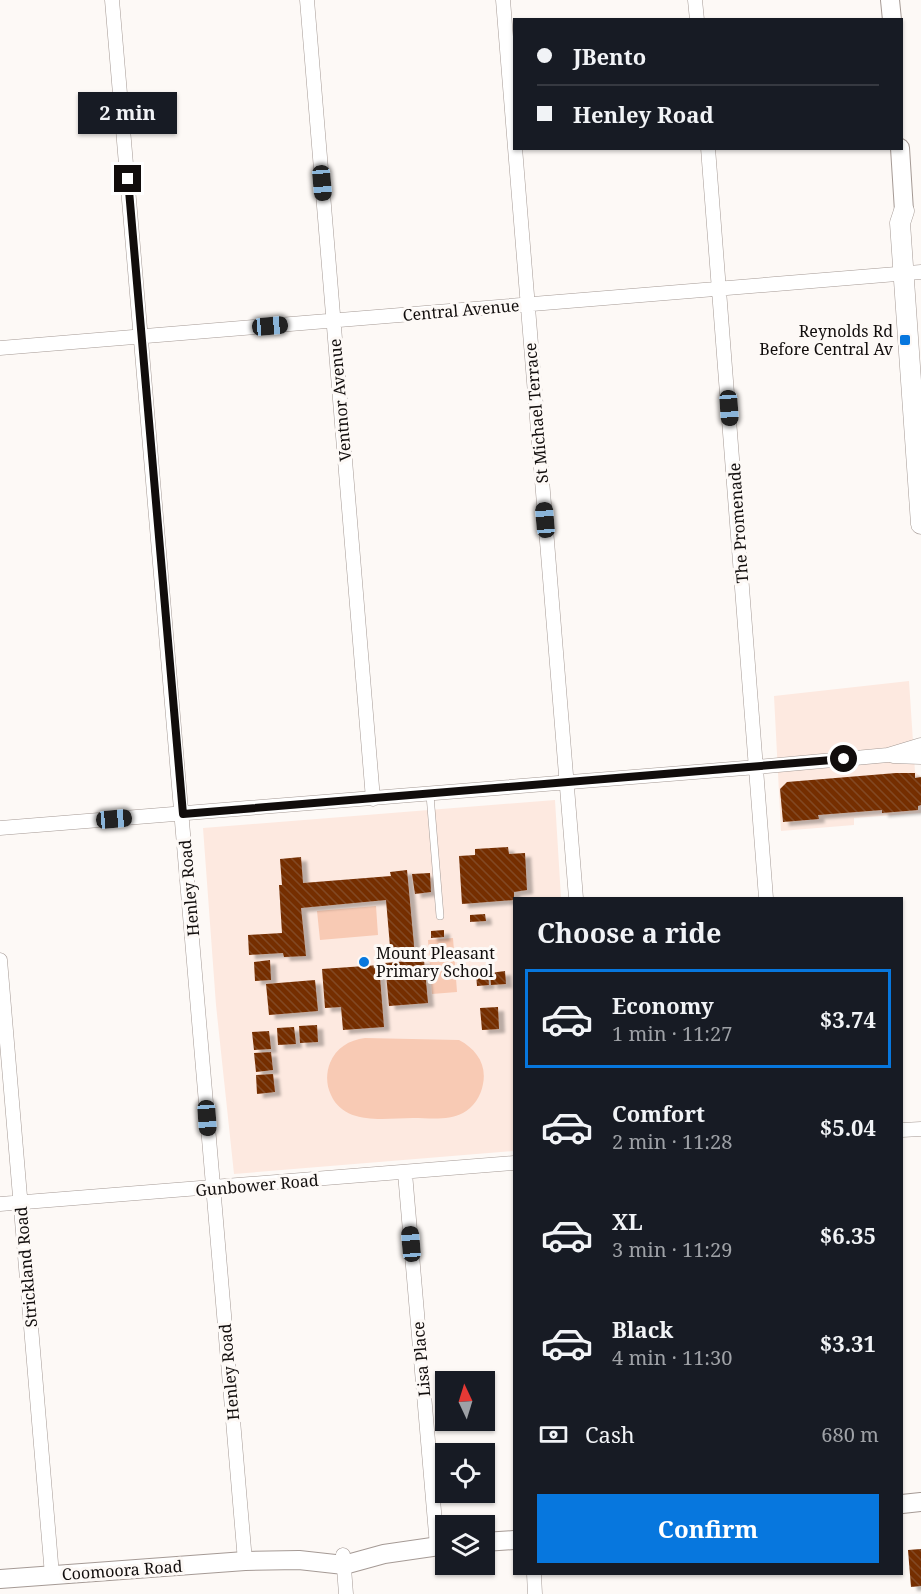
<!DOCTYPE html>
<html lang="en">
<head>
<meta charset="utf-8">
<style>
	:root { --surface:#171b24; --page:#242831; --text:#f1f3f6; --muted:#9ea1a6; --line:#363941; --accent:#0777de }
	body { margin:0; font-family:"Noto Serif",serif; background:var(--page); color:var(--text); height:100vh; display:flex; flex-direction:column; font-size:22px; white-space:nowrap }
	* { box-sizing:border-box; margin:0 }
	p { font-size:20px; color:var(--muted) }
	.icon { flex:none; width:33px; height:33px; fill:none; stroke:currentColor; stroke-width:2; stroke-linecap:round; stroke-linejoin:round }
	.map { position:relative; flex:1; overflow:hidden }
	.panel { position:absolute; left:513px; top:897px; width:390px; height:678px; display:flex; flex-direction:column; background:var(--surface); border-radius:0px; box-shadow:0 2px 4px #0004 }
	.panel>* { flex:none }
	.top-card { position:absolute; left:513px; top:18px; width:390px; height:132px; border-radius:0px; box-shadow:0 2px 4px #0004; display:grid; align-content:center; height:132px; padding:0 24px; background:var(--surface) }
	.needle { width:39px; rotate:356deg }
	.tools { position:absolute; left:435px; top:1371px; display:grid; gap:12px }
	.tools a { display:grid; place-items:center; width:60px; height:60px; border-radius:0px; background:var(--surface); box-shadow:0 2px 4px #0004; font-size:30px }
	.end { position:absolute; width:27px; height:27px; margin:-14px; border:8px solid #110d0c; background:#fff; box-shadow:0 0 0 3px #fff }
	.from { border-radius:50% }
	.bubble { position:absolute; height:42px; border-radius:0px; background:var(--surface); box-shadow:0 2px 4px #0004; font-size:20px; font-weight:700; line-height:42px; text-align:center }
	.car { position:absolute; width:18px; height:36px; margin:-18px -9px; border-radius:8px; box-shadow:0 0 4px 2px #0007; background:linear-gradient(#222 24%,#8ab4d8 0 40%,#222 0 76%,#8ab4d8 0 86%,#222 0) }
	.top-card b { display:flex; align-items:center; gap:21px; height:57px; font-size:22px }
	.top-card b+b { border-top:2px solid var(--line) }
	.top-card i { width:15px; height:15px; background:var(--text) }
	ul { padding:0; list-style:none }
	li { display:flex; align-items:center; gap:18px; height:99px; margin:0 12px 9px; padding:0 12px; border:3px solid transparent; border-radius:0px }
	li div { flex:1 }
	li b { display:block; font-size:22px }
	li em { font-style:normal; font-weight:700 }
	li.active { border-color:var(--accent) }
	li>.icon { width:54px; height:54px; stroke-width:1.5 }
	h2 { padding:0 24px; font-size:27px; line-height:72px }
	.pay { display:flex; align-items:center; gap:15px; height:66px; padding:0 24px; font-size:22px }
	.pay p { margin-inline-start:auto }
	.button { display:flex; gap:12px; margin-top:auto; padding:12px 24px }
	.button a { flex:1; height:69px; border-radius:0px; background:var(--accent); color:#fff; font-size:24px; font-weight:700; line-height:69px; text-align:center }
	.map>svg:first-child { display:block }
	.built { fill:#fde9e0 }
	.pitch { fill:#f8cab4 }
	.building { fill:url(#building-back-hatch); filter:url(#shadow) }
	.lines { fill:none; stroke-linecap:round; stroke-linejoin:round }
	.service-casing { stroke:#a59a95; stroke-width:8 }
	.minor-casing { stroke:#a59a95; stroke-width:15 }
	.tertiary-casing { stroke:#a59a95; stroke-width:20 }
	.secondary-casing { stroke:#a59a95; stroke-width:21 }
	.service { stroke:#fff; stroke-width:7 }
	.minor { stroke:#fff; stroke-width:14 }
	.tertiary { stroke:#fff; stroke-width:18 }
	.secondary { stroke:#fff; stroke-width:20 }
	.route { stroke:#110d0c; stroke-width:8 }
	.poi-dot { fill:#0777de; stroke:#fdf9f6; stroke-width:2 }
	.labels { text-anchor:middle; stroke-width:6; stroke-linejoin:round; paint-order:stroke }
	.street-label { font-size:16px; fill:#110d0c; stroke:#fdf9f6 }
	.poi-label { font-size:16px; fill:#110d0c; stroke:#fdf9f6; text-anchor:end }
</style>
</head>
<body>
<div class="map">
<svg width="921" height="1594" viewBox="0 0 921 1594">
	<defs>
		<pattern id="building-back-hatch" width="6" height="6" patternUnits="userSpaceOnUse" patternTransform="scale(1.5)"><rect width="6" height="6" fill="#742d00"/><path d="M-1 5l2 2M0 0l6 6M5-1l2 2" fill="none" stroke="#824824"/></pattern>
		<filter id="shadow"><feDropShadow dx="6" dy="4" stdDeviation="1.5" flood-color="#0004"/></filter>
	</defs>
	<rect width="100%" height="100%" fill="#fdf9f6"/>
	<path class="built" d="M909 681 915 772 921 777V813L854 818V825L781 831 774 696Z
		M555 800 561 898H514V1151L234 1174 216 1005 203 828Z"/>
	<path class="pitch" d="M376 906 378 935 320 940 317 911Z
		M453 938 457 992 432 994 428 940Z
		M365 1038 459 1040C476 1049 487 1064 483 1084 481 1096 473 1108 463 1113 448 1121 429 1118 413 1118 385 1118 345 1126 331 1095 326 1085 326 1073 330 1063 336 1048 349 1040 365 1038Z"/>
	<path class="building" d="M896 773H915V778L921 777V805L918 806V810L882 813V810L818 815 819 819 783 822 780 789 787 782Z
		M508 847 509 854 525 853 527 890 514 892V900L462 904 459 856 475 855V849Z
		M301 857 303 883 391 876 390 872 407 870 415 956 391 958 386 900 301 908 306 956 284 957 283 953 249 955 248 935 282 933 279 885H282L280 859Z
		M430 873 431 892 415 894 412 874Z
		M485 914 486 921 470 922V915Z
		M444 930V937L431 938V931Z
		M270 960 271 980 255 981 254 962Z
		M424 960 428 1003 389 1006 385 963Z
		M379 965 384 1027 343 1030 341 1007 325 1008 322 969Z
		M505 971 506 984 491 985 490 973Z
		M488 973 489 985 477 986 476 974Z
		M315 980 318 1011 269 1015 266 984Z
		M498 1007 499 1029 482 1030 480 1008Z
		M317 1025 318 1042 300 1043 299 1026Z
		M294 1027 296 1044 278 1045 277 1028Z
		M269 1031 271 1049 254 1050 252 1032Z
		M271 1052 273 1070 256 1072 254 1053Z
		M273 1074 275 1092 257 1094 256 1075Z
		M921 1549V1586L911 1587 908 1550Z"/>
	<g class="lines">
		<defs>
			<path id="service" d="M430 795 440 916"/>
			<path id="minor" d="M112 0 245 1561
				M307 0 373 799
				M503 0 576 898
				M695 0 697 20
				M708 148 766 898
				M0 348 921 272
				M893 756 921 757
				M0 828 757 767 888 755 921 745
				M0 960 52 1575
				M902 1130 921 1129
				M405 1173 437 1546
				M0 1204 514 1163
				M343 1555 346 1594
				M534 1574 535 1594"/>
			<path id="tertiary" d="M890 0 892 20
				M900 148 904 211
				M902 1504 921 1502
				M484 1542 514 1540
				M0 1579 245 1561 299 1560 344 1565 384 1554 446 1545"/>
			<path id="secondary" d="M904 211 900 223 921 524"/>
		</defs>
		<use href="#service" class="service-casing"/>
		<use href="#minor" class="minor-casing"/>
		<use href="#tertiary" class="tertiary-casing"/>
		<use href="#secondary" class="secondary-casing"/>
		<use href="#service" class="service"/>
		<use href="#minor" class="minor"/>
		<use href="#tertiary" class="tertiary"/>
		<use href="#secondary" class="secondary"/>
	</g>
	<g class="lines">
		<path class="route" d="M128 179 183 814 844 759"/>
	</g>
	<g class="poi-dot">
		<rect x="899" y="334" width="12" height="12" rx="3"/>
		<circle cx="364" cy="962" r="6"/>
	</g>
	<g class="labels">
		<g class="street-label">
			<text transform="translate(461 310) rotate(-5)" y="6">Central Avenue</text>
			<text transform="translate(340 400) rotate(-95)" y="6">Ventnor Avenue</text>
			<text transform="translate(536 413) rotate(-95)" y="6">St Michael Terrace</text>
			<text transform="translate(738 523) rotate(-94)" y="6">The Promenade</text>
			<text transform="translate(189 888) rotate(-95)" y="6">Henley Road</text>
			<text transform="translate(257 1185) rotate(-5)" y="6">Gunbower Road</text>
			<text transform="translate(26 1267) rotate(-95)" y="6">Strickland Road</text>
			<text transform="translate(421 1359) rotate(-95)" y="6">Lisa Place</text>
			<text transform="translate(229 1372) rotate(-95)" y="6">Henley Road</text>
			<text transform="translate(122 1570) rotate(-4)" y="6">Coomoora Road</text>
		</g>
		<g class="poi-label">
			<text x="893" y="337">Reynolds Rd<tspan x="893" dy="18">Before Central Av</tspan></text>
			<text x="376" y="959" text-anchor="start">Mount Pleasant<tspan x="376" dy="18">Primary School</tspan></text>
		</g>
	</g>
</svg>
<div class="tools">
<a><svg class="needle" viewBox="-14 -14 28 28"><path d="M0-13l5 13h-10z" fill="#e53935"/><path d="M0 13l5-13h-10z" fill="#9ea1a6"/></svg></a>
<a><svg class="icon" aria-label="locate" viewBox="0 0 24 24"><circle cx="12" cy="12" r="6"/><path d="M12 2v4M12 18v4M2 12h4M18 12h4"/></svg></a>
<a><svg class="icon" aria-label="layers" viewBox="0 0 24 24"><path d="M12 4l9 5-9 5-9-5zM3 14l9 5 9-5"/></svg></a>
</div>
<i class="end from" style="left:844px;top:759px"></i>
<i class="end" style="left:128px;top:179px"></i>
<div class="bubble" style="left:78px;top:92px;width:99px">2 min</div>
<i class="car" style="left:322px;top:183px;rotate:175deg"></i>
<i class="car" style="left:270px;top:326px;rotate:85deg"></i>
<i class="car" style="left:729px;top:408px;rotate:176deg"></i>
<i class="car" style="left:545px;top:520px;rotate:355deg"></i>
<i class="car" style="left:114px;top:819px;rotate:85deg"></i>
<i class="car" style="left:207px;top:1118px;rotate:176deg"></i>
<i class="car" style="left:411px;top:1244px;rotate:355deg"></i>
<div class="top-card">
<b><i class="from"></i>JBento</b>
<b><i></i>Henley Road</b>
</div>
<section class="panel">
<h2>Choose a ride</h2>
<ul>
<li class="active"><svg class="icon" aria-label="car" viewBox="0 0 24 24"><path d="M5 17H2v-5l4-1 3-4h7l3 4 3 1v5h-3M9 17h6M6 11h13"/><circle cx="7" cy="17" r="2"/><circle cx="17" cy="17" r="2"/></svg><div><b>Economy</b><p>1 min · 11:27</p></div><em>$3.74</em></li>
<li><svg class="icon" aria-label="car" viewBox="0 0 24 24"><path d="M5 17H2v-5l4-1 3-4h7l3 4 3 1v5h-3M9 17h6M6 11h13"/><circle cx="7" cy="17" r="2"/><circle cx="17" cy="17" r="2"/></svg><div><b>Comfort</b><p>2 min · 11:28</p></div><em>$5.04</em></li>
<li><svg class="icon" aria-label="car" viewBox="0 0 24 24"><path d="M5 17H2v-5l4-1 3-4h7l3 4 3 1v5h-3M9 17h6M6 11h13"/><circle cx="7" cy="17" r="2"/><circle cx="17" cy="17" r="2"/></svg><div><b>XL</b><p>3 min · 11:29</p></div><em>$6.35</em></li>
<li><svg class="icon" aria-label="car" viewBox="0 0 24 24"><path d="M5 17H2v-5l4-1 3-4h7l3 4 3 1v5h-3M9 17h6M6 11h13"/><circle cx="7" cy="17" r="2"/><circle cx="17" cy="17" r="2"/></svg><div><b>Black</b><p>4 min · 11:30</p></div><em>$3.31</em></li>
</ul>
<div class="pay"><svg class="icon" aria-label="cash" viewBox="0 0 24 24"><path d="M3 7h18v10H3z"/><circle cx="12" cy="12" r="2"/></svg>Cash<p>680 m</p></div>
<div class="button"><a>Confirm</a></div>
</section>
</div>
</body>
</html>
